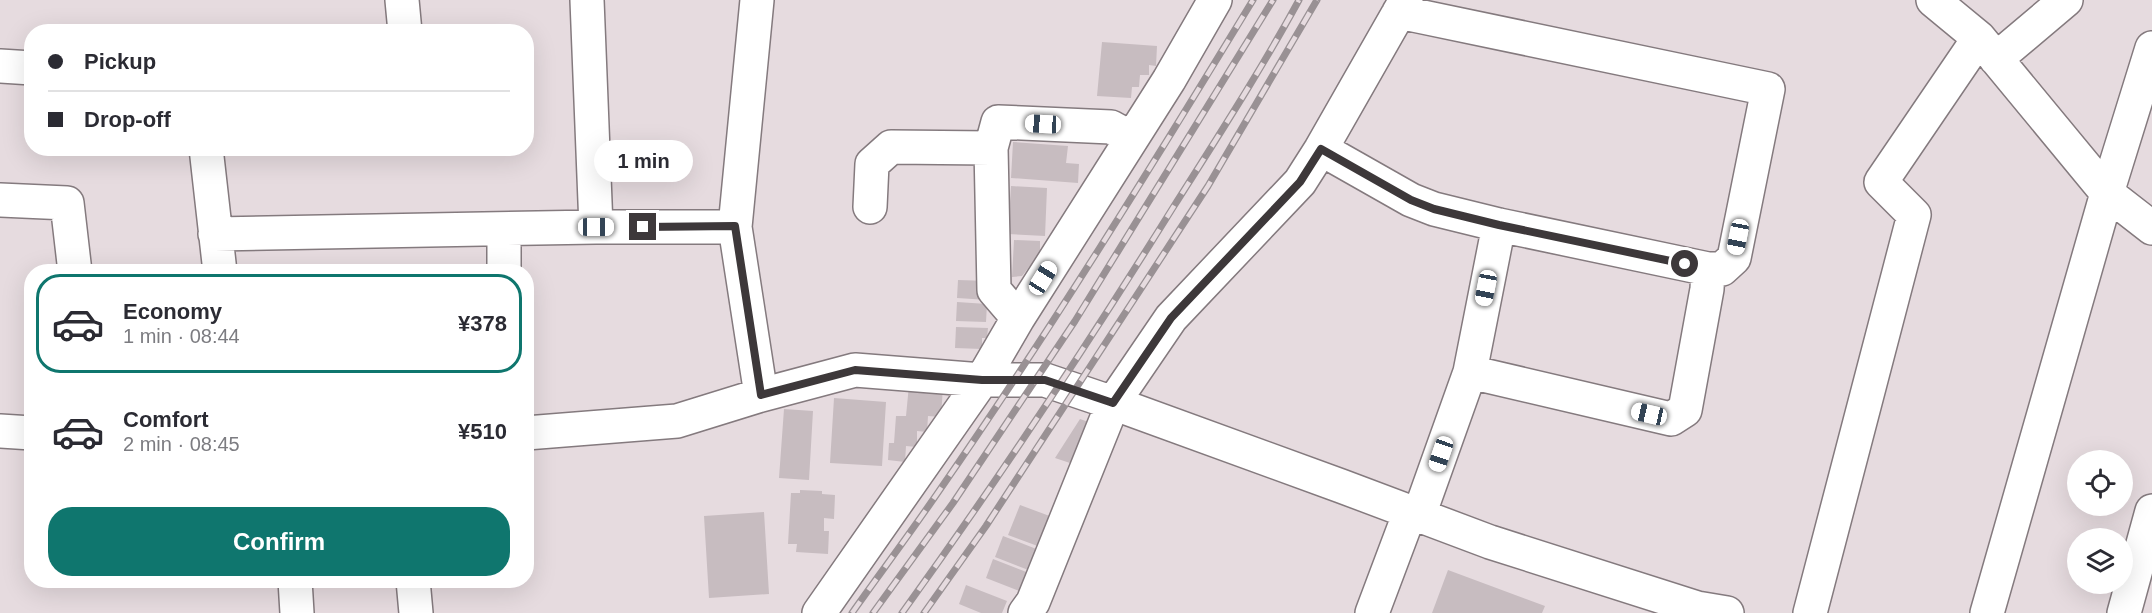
<!DOCTYPE html>
<html lang="en">
<head>
<meta charset="utf-8">
<style>
	:root { --surface:#fff; --page:#f2f2f3; --text:#2b2b33; --muted:#7c7c81; --line:#e1e1e2; --accent:#0f766e }
	body { margin:0; font-family:Arial,sans-serif; background:var(--page); color:var(--text); height:100vh; display:flex; flex-direction:column; font-size:22px; white-space:nowrap }
	* { box-sizing:border-box; margin:0 }
	p { font-size:20px; color:var(--muted) }
	.icon { flex:none; width:33px; height:33px; fill:none; stroke:currentColor; stroke-width:2; stroke-linecap:round; stroke-linejoin:round }
	.map { position:relative; flex:1; overflow:hidden }
	.drawer { position:absolute; left:24px; top:264px; width:510px; height:324px; display:flex; flex-direction:column; background:var(--surface); border-radius:24px; box-shadow:0 6px 24px #0002 }
	.drawer>* { flex:none }
	.guide { position:absolute; left:24px; top:24px; width:510px; height:132px; border-radius:24px; box-shadow:0 6px 24px #0002; display:grid; align-content:center; height:132px; padding:0 24px; background:var(--surface) }
	.controls { position:absolute; left:2067px; top:450px; display:grid; gap:12px }
	.controls a { display:grid; place-items:center; width:66px; height:66px; border-radius:50%; background:var(--surface); box-shadow:0 6px 24px #0002; font-size:30px }
	.end { position:absolute; width:27px; height:27px; margin:-14px; border:8px solid #3d383a; background:#fff; box-shadow:0 0 0 3px #fff }
	.from { border-radius:50% }
	.bubble { position:absolute; height:42px; border-radius:21px; background:var(--surface); box-shadow:0 6px 24px #0002; font-size:20px; font-weight:700; line-height:42px; text-align:center }
	.car { position:absolute; width:18px; height:36px; margin:-18px -9px; border-radius:8px; box-shadow:0 0 4px 2px #0007; background:linear-gradient(#fff 24%,#345 0 40%,#fff 0 76%,#345 0 86%,#fff 0) }
	.guide b { display:flex; align-items:center; gap:21px; height:57px; font-size:22px }
	.guide b+b { border-top:2px solid var(--line) }
	.guide i { width:15px; height:15px; background:var(--text) }
	ul { padding:10px 0 0; list-style:none }
	li { display:flex; align-items:center; gap:18px; height:99px; margin:0 12px 9px; padding:0 12px; border:3px solid transparent; border-radius:24px }
	li div { flex:1 }
	li b { display:block; font-size:22px }
	li em { font-style:normal; font-weight:700 }
	li.active { border-color:var(--accent) }
	li>.icon { width:54px; height:54px; stroke-width:1.5 }
	.primary-button { display:flex; gap:12px; margin-top:auto; padding:12px 24px }
	.primary-button a { flex:1; height:69px; border-radius:24px; background:var(--accent); color:#fff; font-size:24px; font-weight:700; line-height:69px; text-align:center }
	.map>svg:first-child { display:block }
	.building { fill:#c7bcc0 }
	.lines { fill:none; stroke-linecap:round; stroke-linejoin:round }
	.minor-casing { stroke:#847a7e; stroke-width:36 }
	.minor { stroke:#fff; stroke-width:33 }
	.rail-casing { stroke:#999194; stroke-width:7 }
	.rail { stroke:#e6dbdf; stroke-width:4.5; stroke-dasharray:14; stroke-linecap:butt }
	.route { stroke:#3d383a; stroke-width:8 }
</style>
</head>
<body>
<div class="map">
<svg width="2152" height="613" viewBox="0 0 2152 613">
	<rect width="100%" height="100%" fill="#e6dbdf"/>
	<path class="building" d="M1102 42 1157 46 1156 66 1149 65V75H1140L1139 87H1132L1131 98 1097 96Z
		M1013 142 1068 146 1066 163 1079 164 1078 183 1011 178Z
		M1011 186 1047 188 1045 236 1008 234Z
		M1014 240 1040 241V253L1022 276 1012 277Z
		M958 280 989 281 988 300 957 298Z
		M957 302 987 304 986 322 956 321Z
		M956 327 988 328 987 338H982V349L955 348Z
		M909 385 943 387 941 417 928 416 927 432 917 431V447L906 446 905 462 888 460 889 443H894L896 416H906Z
		M834 398 886 402 882 466 830 463Z
		M784 409 813 411 809 480 779 478Z
		M1080 419 1094 424 1076 465 1055 458Z
		M800 490 822 491V494L835 495 834 519 824 518V531H829L828 554 796 552 797 544H788L791 493H800Z
		M1020 505 1055 518 1043 548 1008 535Z
		M764 512 769 594 709 598 704 516Z
		M1003 536 1039 550 1031 571 995 557Z
		M993 559 1029 573 1022 592 986 578Z
		M1448 570 1545 606 1542 613H1432Z
		M966 585 1007 601 1002 613H981L959 604Z"/>
	<g class="lines">
		<defs>
			<path id="minor" d="M402 0 405 32
				M587 0 596 227
				M757 0 735 227 761 395
				M1933 0 1979 38 2107 193 2152 228
				M1996 59 2066 0
				M0 66 32 68
				M206 148 220 272
				M1321 149 1411 200 1434 209 1499 225 1708 269H1722L1734 258 1768 89 1399 12
				M0 200 67 203 75 272
				M870 207 872 164 891 147 991 148
				M215 234 596 227H735
				M504 272V229
				M1018 318 994 290 991 148 998 122 1111 127 1131 138
				M1470 372 1671 419 1685 410 1707 289 1708 269
				M0 431 32 433
				M526 433 677 421 761 395 855 370 982 380H1045L1113 403 1341 486 1490 542 1697 608 1727 613
				M1419 515 1470 372 1499 225
				M295 580 297 613
				M413 580 416 613
				M819 613 982 380 1018 318 1169 80 1215 0
				M1025 613 1033 602 1113 403 1171 318 1300 182 1321 149 1406 0
				M1372 613 1410 512
				M1810 613 1914 215 1881 182 1979 38
				M1987 613 2107 193 2152 48
				M2124 613 2152 511"/>
		</defs>
		<use href="#minor" class="minor-casing"/>
		<use href="#minor" class="minor"/>
		<defs>
			<path id="rail" d="M852 613C881 572 911 532 939 491 1050 331 1152 166 1253 0
				M873 613 953 503 1075 321 1273 0
				M902 613C998 480 1088 344 1174 206 1217 138 1261 70 1299 0
				M924 613 986 526 1208 186 1317 0"/>
		</defs>
		<use href="#rail" class="rail-casing"/>
		<use href="#rail" class="rail"/>
	</g>
	<g class="lines">
		<path class="route" d="M643 227 735 226 761 395 855 370 982 380H1045L1113 403 1171 318 1300 182 1321 149 1411 200 1434 209 1499 225 1685 264"/>
	</g>
</svg>
<div class="controls">
<a><svg class="icon" aria-label="locate" viewBox="0 0 24 24"><circle cx="12" cy="12" r="6"/><path d="M12 2v4M12 18v4M2 12h4M18 12h4"/></svg></a>
<a><svg class="icon" aria-label="layers" viewBox="0 0 24 24"><path d="M12 4l9 5-9 5-9-5zM3 14l9 5 9-5"/></svg></a>
</div>
<i class="end from" style="left:1685px;top:264px"></i>
<i class="end" style="left:643px;top:227px"></i>
<div class="bubble" style="left:594px;top:140px;width:99px">1 min</div>
<i class="car" style="left:1043px;top:124px;rotate:273deg"></i>
<i class="car" style="left:596px;top:227px;rotate:90deg"></i>
<i class="car" style="left:1738px;top:237px;rotate:191deg"></i>
<i class="car" style="left:1043px;top:278px;rotate:32deg"></i>
<i class="car" style="left:1486px;top:288px;rotate:191deg"></i>
<i class="car" style="left:1649px;top:414px;rotate:283deg"></i>
<i class="car" style="left:1441px;top:454px;rotate:199deg"></i>
<div class="guide">
<b><i class="from"></i>Pickup</b>
<b><i></i>Drop-off</b>
</div>
<section class="drawer">
<ul>
<li class="active"><svg class="icon" aria-label="car" viewBox="0 0 24 24"><path d="M5 17H2v-5l4-1 3-4h7l3 4 3 1v5h-3M9 17h6M6 11h13"/><circle cx="7" cy="17" r="2"/><circle cx="17" cy="17" r="2"/></svg><div><b>Economy</b><p>1 min · 08:44</p></div><em>¥378</em></li>
<li><svg class="icon" aria-label="car" viewBox="0 0 24 24"><path d="M5 17H2v-5l4-1 3-4h7l3 4 3 1v5h-3M9 17h6M6 11h13"/><circle cx="7" cy="17" r="2"/><circle cx="17" cy="17" r="2"/></svg><div><b>Comfort</b><p>2 min · 08:45</p></div><em>¥510</em></li>
</ul>
<div class="primary-button"><a>Confirm</a></div>
</section>
</div>
</body>
</html>
